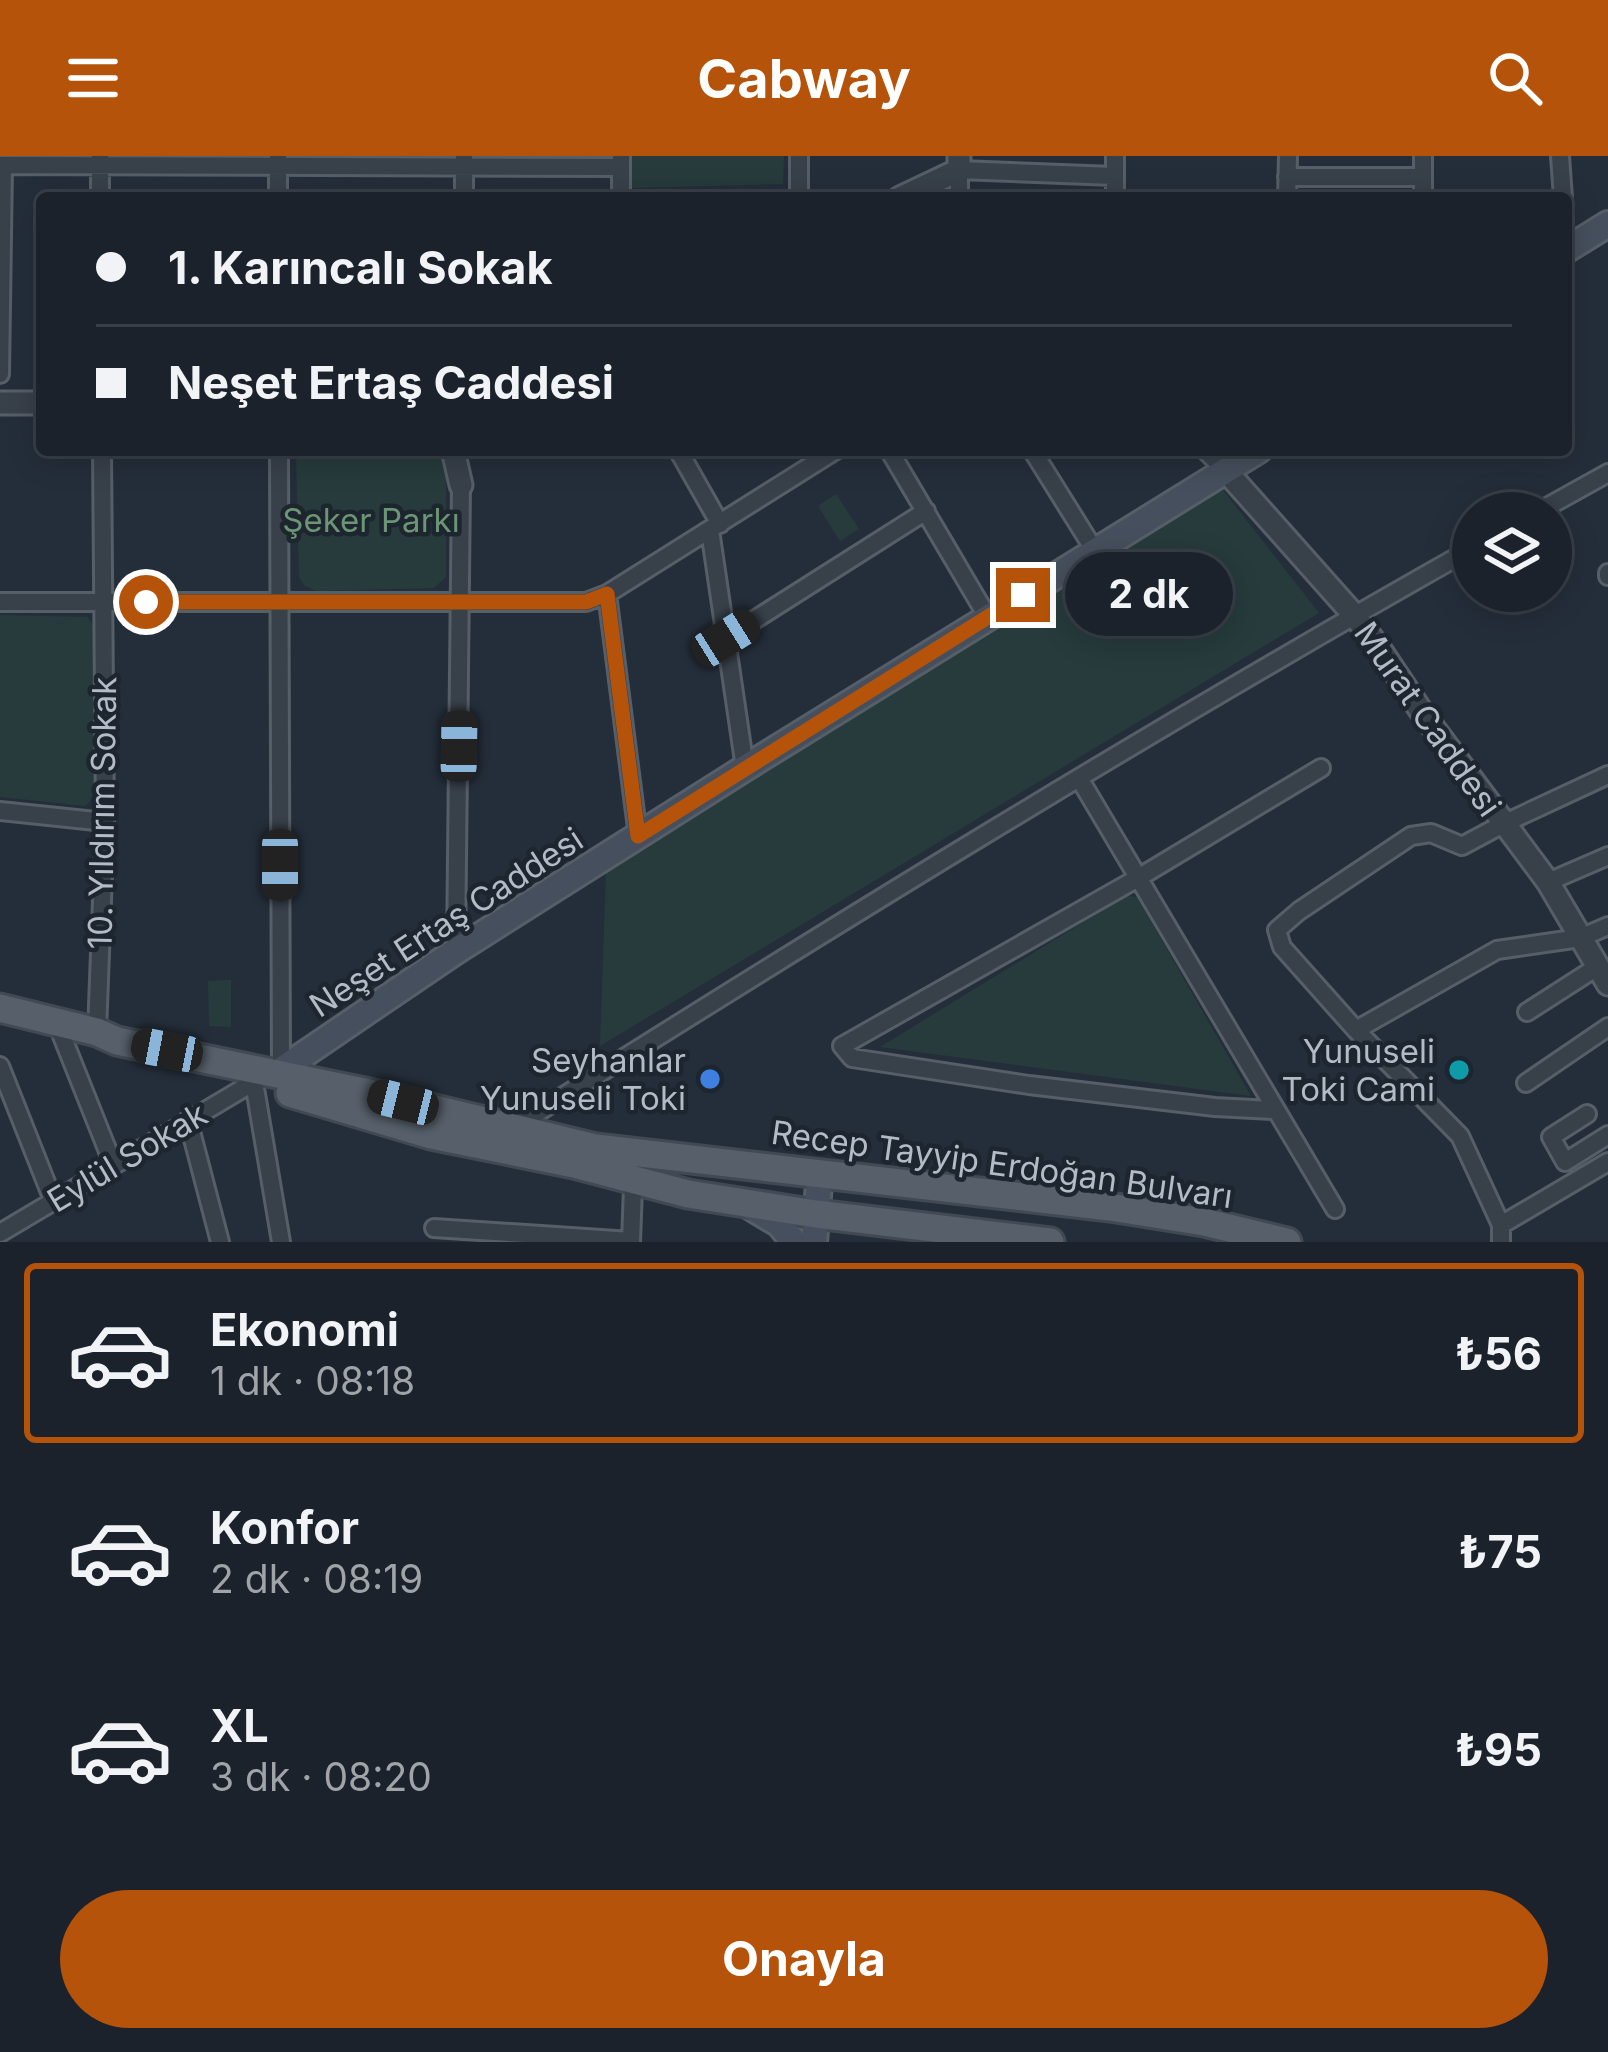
<!DOCTYPE html>
<html lang="tr">
<head>
<meta charset="utf-8">
<style>
	:root { --surface:#1b222c; --page:#242a34; --text:#f1f3f6; --muted:#a0a4a9; --line:#393f48; --accent:#b45309 }
	body { margin:0; font-family:Inter,sans-serif; background:var(--page); color:var(--text); height:100vh; display:flex; flex-direction:column; font-size:45px; white-space:nowrap }
	* { box-sizing:border-box; margin:0 }
	p { font-size:39px; color:var(--muted) }
	.icon { flex:none; width:66px; height:66px; fill:none; stroke:currentColor; stroke-width:2; stroke-linecap:round; stroke-linejoin:round }
	.map { position:relative; height:1086px; overflow:hidden }
	.side { display:flex; flex-direction:column; background:var(--surface); flex:1 }
	.side>* { flex:none }
	.top-card { position:absolute; left:36px; top:36px; width:1536px; height:264px; border-radius:12px; box-shadow:0 6px 30px #0003,0 0 0 3px var(--line); display:grid; align-content:center; height:264px; padding:0 60px; background:var(--surface) }
	.fabs { position:absolute; left:1452px; top:336px; display:grid; gap:24px }
	.fabs a { display:grid; place-items:center; width:120px; height:120px; border-radius:50%; background:var(--surface); box-shadow:0 6px 30px #0003,0 0 0 3px var(--line); font-size:60px }
	.end { position:absolute; width:54px; height:54px; margin:-27px; border:15px solid #b45309; background:#fff; box-shadow:0 0 0 6px #fff }
	.from { border-radius:50% }
	.bubble { position:absolute; height:84px; border-radius:42px; background:var(--surface); box-shadow:0 6px 30px #0003,0 0 0 3px var(--line); font-size:39px; font-weight:700; line-height:84px; text-align:center }
	.car { position:absolute; width:36px; height:72px; margin:-36px -18px; border-radius:15px; box-shadow:0 0 9px 3px #0007; background:linear-gradient(#222 24%,#8ab4d8 0 40%,#222 0 76%,#8ab4d8 0 86%,#222 0) }
	.top-card b { display:flex; align-items:center; gap:42px; height:114px; font-size:45px }
	.top-card b+b { border-top:3px solid var(--line) }
	.top-card i { width:30px; height:30px; background:var(--text) }
	ul { padding:21px 0 0; list-style:none }
	li { display:flex; align-items:center; gap:36px; height:180px; margin:0 24px 18px; padding:0 36px; border:6px solid transparent; border-radius:12px }
	li div { flex:1 }
	li b { display:block; font-size:45px }
	li em { font-style:normal; font-weight:700 }
	li.current { border-color:var(--accent) }
	li>.icon { width:108px; height:108px; stroke-width:1.5 }
	.primary-button { display:flex; gap:24px; margin-top:auto; padding:24px 60px }
	.primary-button a { flex:1; height:138px; border-radius:72px; background:var(--accent); color:#fff; font-size:48px; font-weight:700; line-height:138px; text-align:center }
	header { display:flex; justify-content:space-between; align-items:center; height:156px; padding:0 60px; background:var(--accent); color:#fff; font-size:54px; font-weight:700 }
	.map>svg:first-child { display:block }
	.green { fill:#273b3c }
	.lines { fill:none; stroke-linecap:round; stroke-linejoin:round }
	.minor-casing { stroke:#565e68; stroke-width:22 }
	.tertiary-casing { stroke:#565e68; stroke-width:27 }
	.secondary-casing { stroke:#565e68; stroke-width:30 }
	.primary-casing { stroke:#414953; stroke-width:33 }
	.minor { stroke:#38404a; stroke-width:16 }
	.tertiary { stroke:#38404a; stroke-width:21 }
	.secondary { stroke:#464f5d; stroke-width:24 }
	.primary { stroke:#565f6a; stroke-width:27 }
	.route { stroke:#b45309; stroke-width:15 }
	.culture-dot { fill:#0f9aa8; stroke:#1d252f; stroke-width:4.5 }
	.shop-dot { fill:#3f7fe0; stroke:#1d252f; stroke-width:4.5 }
	.labels { text-anchor:middle; stroke-width:9; stroke-linejoin:round; paint-order:stroke }
	.park-label { font-size:33px; fill:#6c9575; stroke:#1d252f }
	.street-label { font-size:33px; fill:#b3bbc6; stroke:#1d252f }
	.poi-label { font-size:33px; fill:#b3bbc6; stroke:#1d252f; text-anchor:end }
</style>
</head>
<body>
<header><svg class="icon" aria-label="menu" viewBox="0 0 24 24"><path d="M4 6h16M4 12h16M4 18h16"/></svg>Cabway<svg class="icon" aria-label="search" viewBox="0 0 24 24"><circle cx="10" cy="10" r="6"/><path d="M15 15l6 6"/></svg></header>
<div class="map">
<svg width="1608" height="1086" viewBox="0 0 1608 1086">
	<rect width="100%" height="100%" fill="#242e3a"/>
	<path class="green" d="M627 0H784L783 28 628 32Z
		M296 294H440L446 305V421L434 432 316 435 305 430 299 422Z
		M1219 329 1319 457 600 890 606 715Z
		M836 338 859 373 840 385 818 350Z
		M0 459 87 461 94 470 95 641 85 650 0 641Z
		M1126 740 1137 741 1251 940 880 891Z
		M231 824V871L209 870 208 825Z"/>
	<g class="lines">
		<defs>
			<path id="minor" d="M1560 0 1563 42
				M100 1V42
				M278 1V42
				M464 1V42
				M621 1V42
				M0 9 621 11
				M1287 21H1423
				M799 42V0
				M959 42V14L1114 20
				M1115 42V0
				M1287 42 1288 0
				M1423 42V0
				M0 218 3 9
				M279 294 281 917
				M678 294 720 368
				M889 294 987 460
				M1032 294 1095 395
				M1205 294 1226 315
				M1536 357 1608 317
				M710 374 745 612
				M1608 417V420
				M607 438 638 680
				M0 446H586L607 438 836 294
				M726 482 926 355
				M1079 622 1335 1053
				M0 655 105 666
				M1548 726 1608 700
				M456 795 461 329
				M1527 856 1597 811
				M1356 874 1497 794 1580 782 1608 770
				M97 876 105 666 102 294
				M62 880 113 1008
				M0 910 53 1044
				M1526 927 1608 871
				M1274 954 1215 951 1029 929 852 902 842 890 1138 722 1321 612
				M1587 958 1551 981 1565 1006 1608 979
				M188 964 220 1086
				M513 972C829 772 1147 576 1473 392
				M1501 1069 1608 1006
				M434 1072 631 1085
				M0 1077 254 926 281 1086
				M631 1086 633 1031
				M1501 1086V1069L1460 980 1356 874 1282 791 1277 774 1299 755 1411 680 1431 677 1462 690 1503 668 1608 619"/>
			<path id="tertiary" d="M900 42 959 14V0
				M0 247H42
				M453 294 461 329
				M1226 315 1354 459 1379 492 1423 558 1548 726 1608 828"/>
			<path id="secondary" d="M1566 94 1608 68
				M281 914 456 795 745 612 1259 294
				M749 1050 779 1068 794 1086
				M814 1086 820 1017"/>
			<path id="primary" d="M0 852 97 876 117 885 369 937 596 992 1110 1051 1204 1066 1287 1086
				M290 937 431 979 574 1008 688 1038 816 1058 1050 1086"/>
		</defs>
		<use href="#minor" class="minor-casing"/>
		<use href="#tertiary" class="tertiary-casing"/>
		<use href="#secondary" class="secondary-casing"/>
		<use href="#primary" class="primary-casing"/>
		<use href="#minor" class="minor"/>
		<use href="#tertiary" class="tertiary"/>
		<use href="#secondary" class="secondary"/>
		<use href="#primary" class="primary"/>
	</g>
	<g class="lines">
		<path class="route" d="M146 446H586L607 438 638 680 1023 439"/>
	</g>
	<circle class="culture-dot" cx="1459" cy="914" r="12"/>
	<circle class="shop-dot" cx="710" cy="923" r="12"/>
	<g class="labels">
		<g class="park-label">
			<text x="371" y="376">Şeker Parkı</text>
		</g>
		<g class="street-label">
			<text transform="translate(1428 563) rotate(55)" y="12">Murat Caddesi</text>
			<text transform="translate(102 657) rotate(-89)" y="12">10. Yıldırım Sokak</text>
			<text transform="translate(446 766) rotate(-33)" y="12">Neşet Ertaş Caddesi</text>
			<text transform="translate(127 1001) rotate(-31)" y="12">Eylül Sokak</text>
			<text transform="translate(1002 1008) rotate(8)" y="12">Recep Tayyip Erdoğan Bulvarı</text>
		</g>
		<g class="poi-label">
			<text x="1435" y="907">Yunuseli<tspan x="1435" dy="38">Toki Cami</tspan></text>
			<text x="686" y="916">Seyhanlar<tspan x="686" dy="38">Yunuseli Toki</tspan></text>
		</g>
	</g>
</svg>
<div class="fabs">
<a><svg class="icon" aria-label="layers" viewBox="0 0 24 24"><path d="M12 4l9 5-9 5-9-5zM3 14l9 5 9-5"/></svg></a>
</div>
<i class="end from" style="left:146px;top:446px"></i>
<i class="end" style="left:1023px;top:439px"></i>
<div class="bubble" style="left:1065px;top:396px;width:168px">2 dk</div>
<i class="car" style="left:726px;top:482px;rotate:58deg"></i>
<i class="car" style="left:459px;top:590px;rotate:1deg"></i>
<i class="car" style="left:280px;top:709px;rotate:180deg"></i>
<i class="car" style="left:167px;top:894px;rotate:281deg"></i>
<i class="car" style="left:403px;top:946px;rotate:284deg"></i>
<div class="top-card">
<b><i class="from"></i>1. Karıncalı Sokak</b>
<b><i></i>Neşet Ertaş Caddesi</b>
</div>
</div>
<section class="side">
<ul>
<li class="current"><svg class="icon" aria-label="car" viewBox="0 0 24 24"><path d="M5 17H2v-5l4-1 3-4h7l3 4 3 1v5h-3M9 17h6M6 11h13"/><circle cx="7" cy="17" r="2"/><circle cx="17" cy="17" r="2"/></svg><div><b>Ekonomi</b><p>1 dk · 08:18</p></div><em>₺56</em></li>
<li><svg class="icon" aria-label="car" viewBox="0 0 24 24"><path d="M5 17H2v-5l4-1 3-4h7l3 4 3 1v5h-3M9 17h6M6 11h13"/><circle cx="7" cy="17" r="2"/><circle cx="17" cy="17" r="2"/></svg><div><b>Konfor</b><p>2 dk · 08:19</p></div><em>₺75</em></li>
<li><svg class="icon" aria-label="car" viewBox="0 0 24 24"><path d="M5 17H2v-5l4-1 3-4h7l3 4 3 1v5h-3M9 17h6M6 11h13"/><circle cx="7" cy="17" r="2"/><circle cx="17" cy="17" r="2"/></svg><div><b>XL</b><p>3 dk · 08:20</p></div><em>₺95</em></li>
</ul>
<div class="primary-button"><a>Onayla</a></div>
</section>
</body>
</html>
